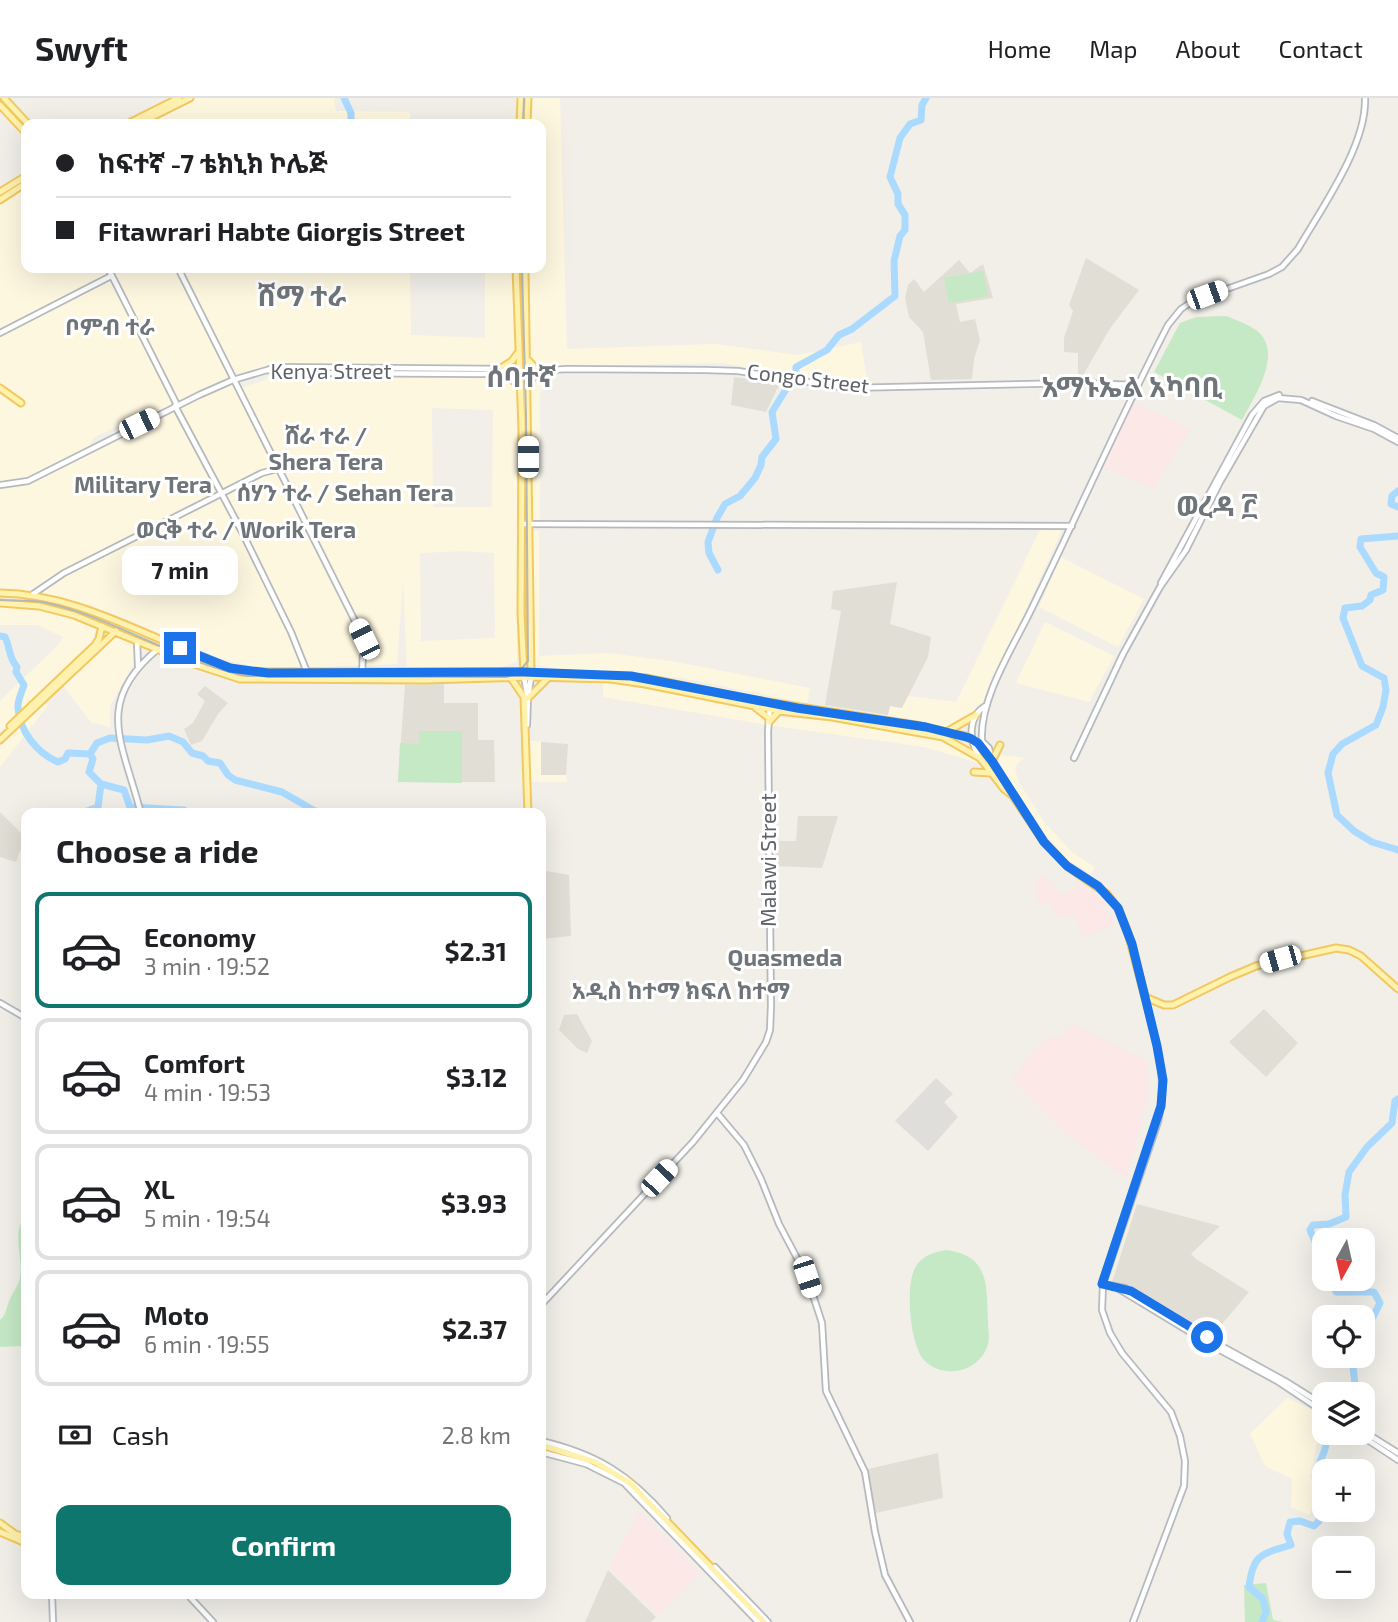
<!DOCTYPE html>
<html lang="en">
<head>
<meta charset="utf-8">
<style>
	:root { --surface:#fff; --page:#f2f2f2; --text:#202124; --muted:#757577; --line:#e0e0e0; --accent:#0f766e }
	body { margin:0; font-family:"Exo 2","Noto Sans Ethiopic",sans-serif; background:var(--page); color:var(--text); height:100vh; display:flex; flex-direction:column; font-size:26px; white-space:nowrap }
	* { box-sizing:border-box; margin:0 }
	p { font-size:23px; color:var(--muted) }
	.icon { flex:none; width:38px; height:38px; fill:none; stroke:currentColor; stroke-width:2; stroke-linecap:round; stroke-linejoin:round }
	.map { position:relative; flex:1; overflow:hidden }
	.sheet { position:absolute; left:21px; top:710px; width:525px; height:791px; display:flex; flex-direction:column; background:var(--surface); border-radius:14px; box-shadow:0 7px 28px #0002 }
	.sheet>* { flex:none }
	.top-card { position:absolute; left:21px; top:21px; width:525px; height:154px; border-radius:14px; box-shadow:0 7px 28px #0002; display:grid; align-content:center; height:154px; padding:0 35px; background:var(--surface) }
	.needle { width:46px; rotate:188deg }
	.buttons { position:absolute; left:1312px; top:1130px; display:grid; gap:14px }
	.buttons a { display:grid; place-items:center; width:63px; height:63px; border-radius:14px; background:var(--surface); box-shadow:0 7px 28px #0002; font-size:35px }
	.end { position:absolute; width:32px; height:32px; margin:-16px; border:9px solid #1a73e8; background:#fff; box-shadow:0 0 0 4px #fff }
	.from { border-radius:50% }
	.bubble { position:absolute; height:49px; border-radius:14px; background:var(--surface); box-shadow:0 7px 28px #0002; font-size:23px; font-weight:700; line-height:49px; text-align:center }
	.car { position:absolute; width:21px; height:42px; margin:-21px -10px; border-radius:9px; box-shadow:0 0 5px 2px #0007; background:linear-gradient(#fff 24%,#345 0 40%,#fff 0 76%,#345 0 86%,#fff 0) }
	.top-card b { display:flex; align-items:center; gap:24px; height:66px; font-size:26px }
	.top-card b+b { border-top:2px solid var(--line) }
	.top-card i { width:18px; height:18px; background:var(--text) }
	ul { padding:0; list-style:none }
	li { display:flex; align-items:center; gap:21px; height:116px; margin:0 14px 10px; padding:0 21px; border:4px solid var(--line); border-radius:14px }
	li div { flex:1 }
	li b { display:block; font-size:26px }
	li em { font-style:normal; font-weight:700 }
	li.on { border-color:var(--accent) }
	li>.icon { width:63px; height:63px; stroke-width:1.5 }
	h2 { padding:0 35px; font-size:32px; line-height:84px }
	.pay { display:flex; align-items:center; gap:18px; height:77px; padding:0 35px; font-size:26px }
	.pay p { margin-inline-start:auto }
	.primary-button { display:flex; gap:14px; margin-top:auto; padding:14px 35px }
	.primary-button a { flex:1; height:80px; border-radius:14px; background:var(--accent); color:#fff; font-size:28px; font-weight:700; line-height:80px; text-align:center }
	header { display:flex; align-items:center; gap:42px; box-sizing:border-box; height:98px; padding:0 35px; background:var(--surface); border-bottom:2px solid var(--line) }
	header strong { font-size:33px }
	nav { display:flex; gap:38px; margin-inline-start:auto; font-size:24px }
	.map>svg:first-child { display:block }
	.commercial { fill:#fef7e0; fill-rule:evenodd }
	.industrial { fill:#e0deda }
	.education { fill:#e1ded6 }
	.medical { fill:#fce8e6 }
	.green { fill:#c5e8c5 }
	.lines { fill:none; stroke-linecap:round; stroke-linejoin:round }
	.river { stroke:#aadaff; stroke-width:7 }
	.tertiary-casing { stroke:#b5b8bc; stroke-width:8 }
	.secondary-casing { stroke:#b6babf; stroke-width:8 }
	.primary-casing { stroke:#f2c960; stroke-width:9 }
	.tertiary { stroke:#fff; stroke-width:4.5 }
	.secondary { stroke:#fff; stroke-width:4.5 }
	.primary { stroke:#fff2af; stroke-width:5 }
	.tram { stroke:#b6b7b8; stroke-width:2 }
	.route { stroke:#1a73e8; stroke-width:9 }
	.labels { text-anchor:middle; stroke-width:6; stroke-linejoin:round; paint-order:stroke }
	.street-label { font-size:21px; fill:#5f6368; stroke:#fff }
	.neighbourhood-label { font-size:23px; font-weight:bold; fill:#70757a; stroke:#fff }
	.district-label { font-size:28px; font-weight:bold; fill:#70757a; stroke:#fff }
</style>
</head>
<body>
<header>
<strong>Swyft</strong>
<nav><a>Home</a><a>Map</a><a>About</a><a>Contact</a></nav>
</header>
<div class="map">
<svg width="1398" height="1524" viewBox="0 0 1398 1524">
	<rect width="100%" height="100%" fill="#f1efe8"/>
	<path class="commercial" d="M196 0H334L336 13 410 14V26H142Z
		M531 0H560L567 251 716 246 798 257 861 244 867 282 851 285 829 283 722 265 529 269V170H541V26H531Z
		M26 86V170H410L411 237 485 240V170H517V564L499 570 407 569 403 481 397 566 318 569H256L220 560 111 515 44 496 0 492V298L4 288 0 284V103ZM273 271 266 282 243 289 231 282ZM432 310 493 312 492 409H433ZM129 322 136 326 89 350 93 340ZM463 453 494 455 495 540 421 543 420 455Z
		M529 275H558L540 294V423L530 424Z
		M1063 429 985 604 965 622 949 631 917 622 888 618 890 608 902 610 908 598 956 604 1041 430Z
		M531 433H539V558L608 555 671 563 810 590 807 605 682 580 631 575 565 573 533 566Z
		M1061 459 1144 501 1118 549 1039 509Z
		M0 506 40 509 77 519 96 530 91 549 0 634V603L59 546 63 539 38 527H0Z
		M1045 524 1114 558 1089 604 1016 585Z
		M115 534 145 546 110 608V629L91 624 63 588 94 560Z
		M603 585 658 590 741 605 757 614 768 627 779 620 826 621 946 642 979 665 924 649 768 627 603 599Z
		M45 605 49 606 0 669V648Z
		M527 642 541 644 542 677H566L567 684H528Z
		M1002 657 1025 660 1018 665 1015 672 1020 686 1044 724 1073 755 1095 769 1091 776 1067 761 1037 727 1003 682 998 662Z
		M1287 1300 1323 1317 1310 1378 1318 1395 1309 1417 1291 1409 1292 1381 1265 1368 1250 1336Z"/>
	<path class="industrial" d="M936 980 953 996 944 1004 958 1019 928 1053 895 1023Z"/>
	<path class="education" d="M1086 160 1139 192 1109 232 1081 281H1078V255L1064 254V240L1073 213 1069 207Z
		M959 162 970 175 983 166 993 200 956 206 960 224 975 221 980 242 974 261 972 281 931 282 923 234 909 219 905 200 908 187 914 181 924 194Z
		M734 279 780 285 766 314 731 307Z
		M897 484 890 526 931 539 928 559 902 610 890 608 888 617 825 607 841 513 831 511 833 493Z
		M444 586V605H478V642H494L495 684H398L405 587Z
		M205 588 228 605 218 616 202 643 191 647 184 631 193 625 205 603 197 596Z
		M541 644 568 646 566 677H541Z
		M0 714 25 739 16 764 0 759Z
		M798 718H838L822 770 775 768 776 743H796Z
		M541 772 569 777 571 838 541 841Z
		M1264 911 1298 945 1266 979 1229 944Z
		M577 916 592 943 587 955 578 951 559 932 564 917Z
		M1137 1106 1220 1128 1191 1156 1196 1161 1249 1194 1212 1238 1112 1184Z
		M938 1355 943 1400 876 1415 866 1373 868 1371Z
		M608 1472 656 1519 651 1524H585Z"/>
	<path class="medical" d="M1134 304 1191 331 1153 391 1103 369Z
		M1041 776 1062 798 1082 785 1105 804 1115 826 1084 839 1074 817H1056L1048 803 1039 806 1034 789Z
		M1073 926 1148 964V1001L1126 1080 1066 1036 1011 981 1038 947 1049 940 1062 939Z
		M640 1414 701 1476 658 1517 609 1469Z"/>
	<path class="green" d="M983 173 988 198 949 205 944 180Z
		M1226 218C1236 222 1247 226 1256 232 1285 254 1254 299 1242 322L1154 274 1180 225 1196 219Z
		M419 633H462V685L398 684 400 645 419 646Z
		M26 1116V1248L0 1249V1222C6 1217 6 1211 9 1203 12 1195 19 1188 20 1178 23 1156 11 1136 26 1116Z
		M946 1152C991 1158 986 1188 988 1224 988 1231 990 1239 988 1246 981 1273 944 1283 924 1262 910 1247 905 1188 915 1170 922 1157 933 1155 946 1152Z
		M1266 1485 1273 1522 1284 1524H1245L1244 1487Z"/>
	<g class="lines">
		<path class="river" d="M344 0 351 15V26
			M1398 393 1392 398 1391 406 1398 409
			M1398 438 1361 441 1360 449 1376 475 1384 479 1383 492 1371 497 1370 502 1362 508 1345 510 1343 520 1362 568 1384 580 1386 592 1383 609 1376 627 1342 646 1333 656 1328 675 1337 717 1354 733 1372 744 1398 752
			M718 472 709 455 708 444 717 420 725 406 740 398 755 380 761 367 762 359 776 341 772 314 788 288 796 282V269L827 252 839 237 852 231 895 198 894 163 900 138 905 132V117L898 106V96L890 79 900 40 910 26 921 22 922 7 926 0
			M0 538 5 539C11 551 8 559 17 569L16 574 24 587C22 594 17 603 18 610 20 634 37 655 58 664L65 661 68 655 90 656 93 661 89 674 101 686 124 692 130 709 184 712 186 716
			M90 656 97 645 110 640 147 642 169 638 183 644 192 655 203 658 208 663 220 665 228 677 235 682 282 694 315 713 332 716
			M85 716 87 713 98 709 101 686
			M1325 1166 1310 1132 1313 1127 1329 1126 1346 1119 1345 1097 1349 1074 1367 1049 1392 1025 1395 1003 1398 1001
			M1331 1181 1336 1194H1374L1380 1205 1373 1219 1363 1223
			M1352 1258 1356 1297
			M1325 1388C1312 1374 1319 1368 1324 1354 1326 1348 1327 1341 1328 1335
			M1332 1412H1336
			M1262 1524 1266 1514 1263 1501 1249 1489C1253 1455 1262 1456 1291 1447L1287 1436 1290 1424 1300 1423 1314 1428 1319 1423 1321 1404 1325 1407"/>
		<defs>
			<path id="tertiary" d="M108 170 177 307
				M178 170 364 541 362 574
				M0 235 111 178
				M175 308 241 432 291 534 307 574
				M522 426 1072 428
				M33 496 64 475 262 375 281 370
				M717 1015 744 1047 761 1081 779 1126 807 1179 822 1225 826 1293 865 1374 875 1434 885 1477 910 1524
				M541 1207 693 1044 743 982 766 944 770 932 771 908 768 634 770 605"/>
			<path id="secondary" d="M267 272 275 269 520 271
				M1312 303 1374 327 1398 340
				M0 387 28 383 199 297 233 282 267 272 308 275 483 276 567 271 706 272 738 273 847 290 1079 285 1138 287
				M1161 485 1252 317 1264 303 1279 297
				M137 543 138 568
				M524 579 527 595
				M527 627 528 599 531 579
				M979 659C969 642 967 618 987 607
				M1074 660 1123 556 1160 489 1186 452 1219 386 1264 308 1278 300 1301 302 1336 318 1374 331 1398 344
				M991 661 989 650 982 643C979 600 1014 548 1032 510 1078 416 1120 320 1168 227L1181 211 1193 203 1269 176 1282 169 1298 151C1321 111 1367 47 1365 0
				M141 716C124 647 92 605 158 551
				M0 905 26 920
				M1103 1186 1125 1190 1145 1201 1216 1245 1285 1283 1325 1308
				M1119 1191 1218 1251 1277 1283 1325 1315
				M1363 1333 1398 1355
				M1357 1335 1398 1362
				M541 1343C597 1356 630 1377 667 1420
				M541 1354 586 1366 624 1385 758 1524
				M715 1469 768 1524
				M52 1496 53 1524
				M187 1496 213 1524
				M1133 1524 1184 1388 1185 1363 1180 1338 1171 1314 1122 1255 1110 1235 1102 1212 1103 1186 1158 1024C1169 975 1155 945 1145 899"/>
			<path id="primary" d="M4 0 28 26
				M0 7 26 35
				M127 26 179 0
				M138 26 190 0
				M520 26 521 0
				M527 26 528 0
				M0 94 26 78
				M0 102 26 85
				M516 170 522 331 521 515 524 576
				M525 170 531 576
				M501 270 512 263 517 256
				M500 275 520 287
				M529 286 537 272 529 263
				M0 290 21 305
				M0 495C62 496 115 522 171 546 196 557 221 569 248 574H524L646 580 743 600 915 627 965 638 981 648 1012 695
				M0 505 39 508 74 517 188 564 240 581 426 582 531 579 611 581 645 586 779 613 832 619 943 639 980 660 1004 691 1013 698 1044 744 1067 768 1107 796 1118 810 1128 835 1145 899 1164 907H1173L1230 879 1256 868 1336 850 1349 852 1361 858 1398 891
				M511 580 524 599 528 716
				M528 600 548 580
				M756 610 769 620
				M769 624 779 613
				M10 628 95 547 99 541 102 528
				M948 633 976 617
				M0 642 116 533
				M992 663 1000 647
				M974 674 990 675
				M541 1347 595 1364 630 1385 764 1524
				M0 1425 15 1436 26 1439
				M0 1434 26 1445"/>
		</defs>
		<use href="#tertiary" class="tertiary-casing"/>
		<use href="#secondary" class="secondary-casing"/>
		<use href="#primary" class="primary-casing"/>
		<use href="#tertiary" class="tertiary"/>
		<use href="#secondary" class="secondary"/>
		<use href="#primary" class="primary"/>
		<path class="tram" d="M523 26 524 0
			M0 502C14 503 30 502 43 504 114 519 176 564 247 578L506 579 517 576 528 563 526 317 522 170"/>
	</g>
	<g class="lines">
		<path class="route" d="M180 550 230 570 268 575 524 574 631 578 797 610 926 629 970 640 978 645 992 663 1044 744 1067 768 1098 788 1118 810 1132 846 1157 948 1163 982 1161 1008 1102 1186 1131 1193 1207 1239"/>
	</g>
	<g class="labels">
		<g class="street-label">
			<text x="331" y="281">Kenya Street</text>
			<text transform="translate(808 281) rotate(7)" y="7">Congo Street</text>
			<text transform="translate(769 762) rotate(-90)" y="7">Malawi Street</text>
		</g>
		<g class="neighbourhood-label">
			<text x="110" y="237">ቦምብ ተራ</text>
			<text x="326" y="346">ሸራ ተራ /<tspan x="326" dy="26">Shera Tera</tspan></text>
			<text x="143" y="395">Military Tera</text>
			<text x="345" y="403">ሰሃን ተራ / Sehan Tera</text>
			<text x="246" y="440">ወርቅ ተራ / Worik Tera</text>
			<text x="785" y="868">Quasmeda</text>
			<text x="681" y="901">አዲስ ከተማ ክፍለ ከተማ</text>
		</g>
		<g class="district-label">
			<text x="302" y="208">ሸማ ተራ</text>
			<text x="521" y="289">ሰባተኛ</text>
			<text x="1132" y="299">አማኑኤል አካባቢ</text>
			<text x="1217" y="418">ወረዳ ፫</text>
		</g>
	</g>
</svg>
<div class="buttons">
<a><svg class="needle" viewBox="-14 -14 28 28"><path d="M0-13l5 13h-10z" fill="#e53935"/><path d="M0 13l5-13h-10z" fill="#757577"/></svg></a>
<a><svg class="icon" aria-label="locate" viewBox="0 0 24 24"><circle cx="12" cy="12" r="6"/><path d="M12 2v4M12 18v4M2 12h4M18 12h4"/></svg></a>
<a><svg class="icon" aria-label="layers" viewBox="0 0 24 24"><path d="M12 4l9 5-9 5-9-5zM3 14l9 5 9-5"/></svg></a>
<a>+</a>
<a>−</a>
</div>
<i class="end from" style="left:1207px;top:1239px"></i>
<i class="end" style="left:180px;top:550px"></i>
<div class="bubble" style="left:122px;top:448px;width:116px">7 min</div>
<i class="car" style="left:1207px;top:197px;rotate:70deg"></i>
<i class="car" style="left:139px;top:326px;rotate:64deg"></i>
<i class="car" style="left:528px;top:359px;rotate:0deg"></i>
<i class="car" style="left:364px;top:541px;rotate:334deg"></i>
<i class="car" style="left:1280px;top:861px;rotate:254deg"></i>
<i class="car" style="left:659px;top:1080px;rotate:43deg"></i>
<i class="car" style="left:807px;top:1179px;rotate:162deg"></i>
<div class="top-card">
<b><i class="from"></i>ከፍተኛ -7 ቴክኒክ ኮሌጅ</b>
<b><i></i>Fitawrari Habte Giorgis Street</b>
</div>
<section class="sheet">
<h2>Choose a ride</h2>
<ul>
<li class="on"><svg class="icon" aria-label="car" viewBox="0 0 24 24"><path d="M5 17H2v-5l4-1 3-4h7l3 4 3 1v5h-3M9 17h6M6 11h13"/><circle cx="7" cy="17" r="2"/><circle cx="17" cy="17" r="2"/></svg><div><b>Economy</b><p>3 min · 19:52</p></div><em>$2.31</em></li>
<li><svg class="icon" aria-label="car" viewBox="0 0 24 24"><path d="M5 17H2v-5l4-1 3-4h7l3 4 3 1v5h-3M9 17h6M6 11h13"/><circle cx="7" cy="17" r="2"/><circle cx="17" cy="17" r="2"/></svg><div><b>Comfort</b><p>4 min · 19:53</p></div><em>$3.12</em></li>
<li><svg class="icon" aria-label="car" viewBox="0 0 24 24"><path d="M5 17H2v-5l4-1 3-4h7l3 4 3 1v5h-3M9 17h6M6 11h13"/><circle cx="7" cy="17" r="2"/><circle cx="17" cy="17" r="2"/></svg><div><b>XL</b><p>5 min · 19:54</p></div><em>$3.93</em></li>
<li><svg class="icon" aria-label="car" viewBox="0 0 24 24"><path d="M5 17H2v-5l4-1 3-4h7l3 4 3 1v5h-3M9 17h6M6 11h13"/><circle cx="7" cy="17" r="2"/><circle cx="17" cy="17" r="2"/></svg><div><b>Moto</b><p>6 min · 19:55</p></div><em>$2.37</em></li>
</ul>
<div class="pay"><svg class="icon" aria-label="cash" viewBox="0 0 24 24"><path d="M3 7h18v10H3z"/><circle cx="12" cy="12" r="2"/></svg>Cash<p>2.8 km</p></div>
<div class="primary-button"><a>Confirm</a></div>
</section>
</div>
</body>
</html>
